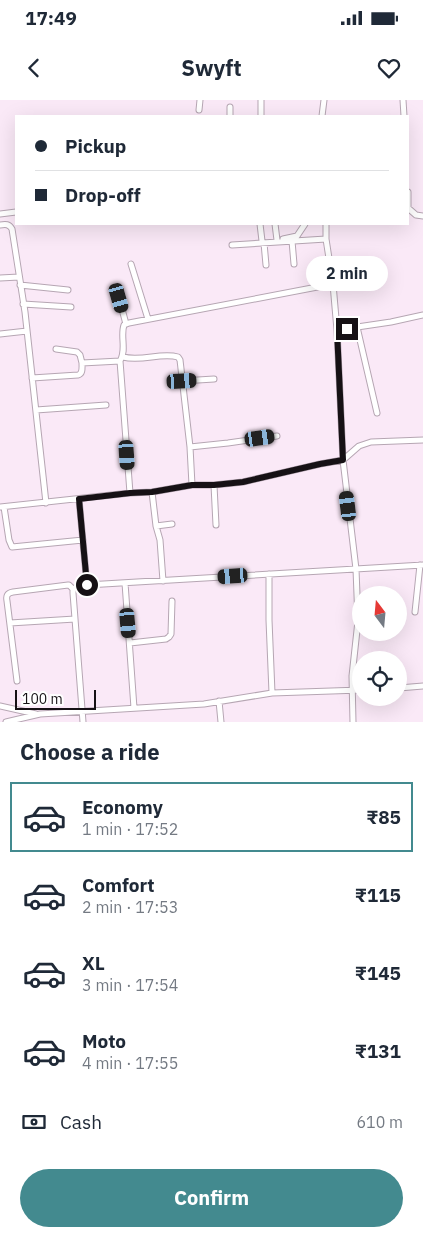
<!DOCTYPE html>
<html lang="en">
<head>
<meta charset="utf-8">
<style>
	:root { --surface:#fff; --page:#f2f2f3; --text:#1f2937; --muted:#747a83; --line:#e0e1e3; --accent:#438a8f }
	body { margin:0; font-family:"IBM Plex Sans",sans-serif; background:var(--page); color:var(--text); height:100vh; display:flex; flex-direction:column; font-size:19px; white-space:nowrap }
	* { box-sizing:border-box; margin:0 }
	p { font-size:16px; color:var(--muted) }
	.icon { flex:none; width:28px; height:28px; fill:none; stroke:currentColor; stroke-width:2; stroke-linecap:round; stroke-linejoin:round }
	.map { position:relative; height:622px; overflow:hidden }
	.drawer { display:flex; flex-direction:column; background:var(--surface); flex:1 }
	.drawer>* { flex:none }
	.banner { position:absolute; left:15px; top:15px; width:394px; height:110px; border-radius:0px; box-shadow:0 5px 20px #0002; display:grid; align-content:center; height:110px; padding:0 20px; background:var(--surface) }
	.needle { width:32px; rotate:344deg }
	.fabs { position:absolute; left:352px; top:486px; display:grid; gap:10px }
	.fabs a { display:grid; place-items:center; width:55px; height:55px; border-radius:50%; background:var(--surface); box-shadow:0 5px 20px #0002; font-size:25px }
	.scale { position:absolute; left:15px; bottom:12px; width:81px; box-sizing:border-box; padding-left:5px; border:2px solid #161115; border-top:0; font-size:14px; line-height:18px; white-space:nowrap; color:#161115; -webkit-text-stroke:4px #fff; paint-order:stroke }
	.end { position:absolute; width:22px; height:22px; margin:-11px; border:6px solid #161115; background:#fff; box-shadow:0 0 0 2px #fff }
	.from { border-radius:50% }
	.bubble { position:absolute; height:35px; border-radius:18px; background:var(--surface); box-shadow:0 5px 20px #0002; font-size:16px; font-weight:700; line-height:35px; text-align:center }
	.car { position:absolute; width:15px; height:30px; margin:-15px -8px; border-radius:6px; box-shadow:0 0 4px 1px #0007; background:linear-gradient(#222 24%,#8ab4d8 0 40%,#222 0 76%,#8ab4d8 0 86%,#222 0) }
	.banner b { display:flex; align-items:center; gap:18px; height:48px; font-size:19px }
	.banner b+b { border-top:1px solid var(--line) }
	.banner i { width:12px; height:12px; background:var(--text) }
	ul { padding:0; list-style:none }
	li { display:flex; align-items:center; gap:15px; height:70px; margin:0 10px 8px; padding:0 10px; border:2px solid transparent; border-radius:0px }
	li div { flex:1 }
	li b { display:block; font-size:19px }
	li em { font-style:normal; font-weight:700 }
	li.active { border-color:var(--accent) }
	li>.icon { width:45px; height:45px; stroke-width:1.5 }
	h2 { padding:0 20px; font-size:22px; line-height:60px }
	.pay { display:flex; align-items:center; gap:12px; height:55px; padding:0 20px; font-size:19px }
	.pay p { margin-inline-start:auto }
	.action { display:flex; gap:10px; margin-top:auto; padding:10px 20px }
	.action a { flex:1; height:58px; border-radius:30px; background:var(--accent); color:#fff; font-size:20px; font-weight:700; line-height:58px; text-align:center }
	.status { display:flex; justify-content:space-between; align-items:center; height:35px; padding:0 25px; background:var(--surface); direction:ltr }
	.status svg { height:14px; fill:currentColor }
	header { display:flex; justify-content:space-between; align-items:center; height:65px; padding:0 20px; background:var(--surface); font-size:22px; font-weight:700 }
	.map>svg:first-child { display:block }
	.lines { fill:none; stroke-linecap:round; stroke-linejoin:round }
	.minor-casing { stroke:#b6a6b3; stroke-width:7 }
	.minor { stroke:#fff; stroke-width:5 }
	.route { stroke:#161115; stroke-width:6 }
</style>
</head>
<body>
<div class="status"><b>17:49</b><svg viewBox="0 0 49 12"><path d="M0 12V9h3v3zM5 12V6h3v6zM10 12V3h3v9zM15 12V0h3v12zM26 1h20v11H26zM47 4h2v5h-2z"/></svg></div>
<header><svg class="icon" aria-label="back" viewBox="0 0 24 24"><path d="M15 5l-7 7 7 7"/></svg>Swyft<svg class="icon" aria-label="heart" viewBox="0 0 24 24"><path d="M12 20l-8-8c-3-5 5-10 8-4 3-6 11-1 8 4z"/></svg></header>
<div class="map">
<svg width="423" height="622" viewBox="0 0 423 622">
	<rect width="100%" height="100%" fill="#fae9f7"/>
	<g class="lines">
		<defs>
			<path id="minor" d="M261 0V16
				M403 0 404 16
				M199 10 200 0
				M230 16V7
				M322 16 324 0
				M408 92V108
				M408 108 416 115 423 116
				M0 114 16 112
				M260 124 262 141
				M275 124 277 140
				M326 124V139L333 184 337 230 343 360 356 469 358 521 352 576 353 622
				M0 125C6 124 9 124 12 129L25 212 46 403
				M283 139 297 136 305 124
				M292 141 294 164
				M264 143 266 165
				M232 145 326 139
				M131 164 148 219
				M0 178 19 177
				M20 185 68 190
				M119 198 126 224
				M23 204 71 207
				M357 227 377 313
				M337 230 391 222 423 215
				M0 234 27 231
				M56 249 77 252 80 255 82 263 120 261
				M123 257C142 262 161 252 178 257L180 260 190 347 192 385
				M32 278 78 275C83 274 82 268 82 263
				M182 281 214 279
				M36 310 106 305
				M190 347 228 343 277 336
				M214 385 216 425
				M152 392 156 426 160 440 163 481
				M130 393 120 261C127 250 120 236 124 225L129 223 333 184
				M79 399 87 485
				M0 407 130 393 152 392 192 385H214L243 382 320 364 343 360 359 346 371 342 423 340
				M4 407 9 440 12 447 83 440
				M156 426 172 424
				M269 474V520L272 593
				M125 483 134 608
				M415 512 420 465
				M10 523 75 519
				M130 543 166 539 169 537 171 534 172 501
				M17 581 7 501C6 496 7 493 13 492L68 485H69L73 489
				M399 588 423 586
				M219 601 221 622
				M0 606 36 614
				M6 622 40 614 204 604 272 593 361 590
				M83 622 73 493V489L75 488 87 485 137 482 423 465"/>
		</defs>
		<use href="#minor" class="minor-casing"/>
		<use href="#minor" class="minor"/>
	</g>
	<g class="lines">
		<path class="route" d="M87 485 79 399 130 393 152 392 192 385H214L243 382 320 364 343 360 337 230 347 229"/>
	</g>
</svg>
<div class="fabs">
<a><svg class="needle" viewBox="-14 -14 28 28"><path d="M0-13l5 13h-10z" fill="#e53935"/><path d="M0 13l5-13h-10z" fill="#747a83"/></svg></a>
<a><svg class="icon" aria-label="locate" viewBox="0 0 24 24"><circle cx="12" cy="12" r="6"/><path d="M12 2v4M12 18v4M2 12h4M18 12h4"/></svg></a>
</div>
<div class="scale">100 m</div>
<i class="end from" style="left:87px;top:485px"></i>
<i class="end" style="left:347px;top:229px"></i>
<div class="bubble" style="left:306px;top:156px;width:82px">2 min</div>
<i class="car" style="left:119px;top:198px;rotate:164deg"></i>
<i class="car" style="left:182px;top:281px;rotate:87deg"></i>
<i class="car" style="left:260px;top:338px;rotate:82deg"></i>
<i class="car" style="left:127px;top:355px;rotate:176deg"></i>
<i class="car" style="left:348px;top:406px;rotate:353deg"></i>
<i class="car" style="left:233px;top:476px;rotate:266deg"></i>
<i class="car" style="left:128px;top:523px;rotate:175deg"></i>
<div class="banner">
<b><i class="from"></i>Pickup</b>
<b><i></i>Drop-off</b>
</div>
</div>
<section class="drawer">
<h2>Choose a ride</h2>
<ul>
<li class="active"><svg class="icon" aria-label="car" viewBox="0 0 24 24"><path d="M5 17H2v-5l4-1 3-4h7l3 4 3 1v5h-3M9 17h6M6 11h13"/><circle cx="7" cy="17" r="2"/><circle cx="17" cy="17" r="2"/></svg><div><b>Economy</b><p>1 min · 17:52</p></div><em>₹85</em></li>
<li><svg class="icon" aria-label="car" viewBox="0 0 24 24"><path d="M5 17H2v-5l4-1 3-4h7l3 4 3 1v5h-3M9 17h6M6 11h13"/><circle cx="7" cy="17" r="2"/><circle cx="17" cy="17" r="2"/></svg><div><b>Comfort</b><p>2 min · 17:53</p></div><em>₹115</em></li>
<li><svg class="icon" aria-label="car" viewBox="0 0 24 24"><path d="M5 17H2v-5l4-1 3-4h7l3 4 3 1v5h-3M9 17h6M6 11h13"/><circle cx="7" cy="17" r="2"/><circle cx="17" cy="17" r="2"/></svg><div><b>XL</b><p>3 min · 17:54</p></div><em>₹145</em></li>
<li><svg class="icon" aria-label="car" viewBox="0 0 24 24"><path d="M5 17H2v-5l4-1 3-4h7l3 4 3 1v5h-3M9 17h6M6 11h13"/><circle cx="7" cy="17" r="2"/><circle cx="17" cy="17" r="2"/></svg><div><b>Moto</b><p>4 min · 17:55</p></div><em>₹131</em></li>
</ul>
<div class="pay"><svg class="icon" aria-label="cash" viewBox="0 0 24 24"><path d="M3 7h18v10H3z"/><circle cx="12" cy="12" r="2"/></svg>Cash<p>610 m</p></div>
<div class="action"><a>Confirm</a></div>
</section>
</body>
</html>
